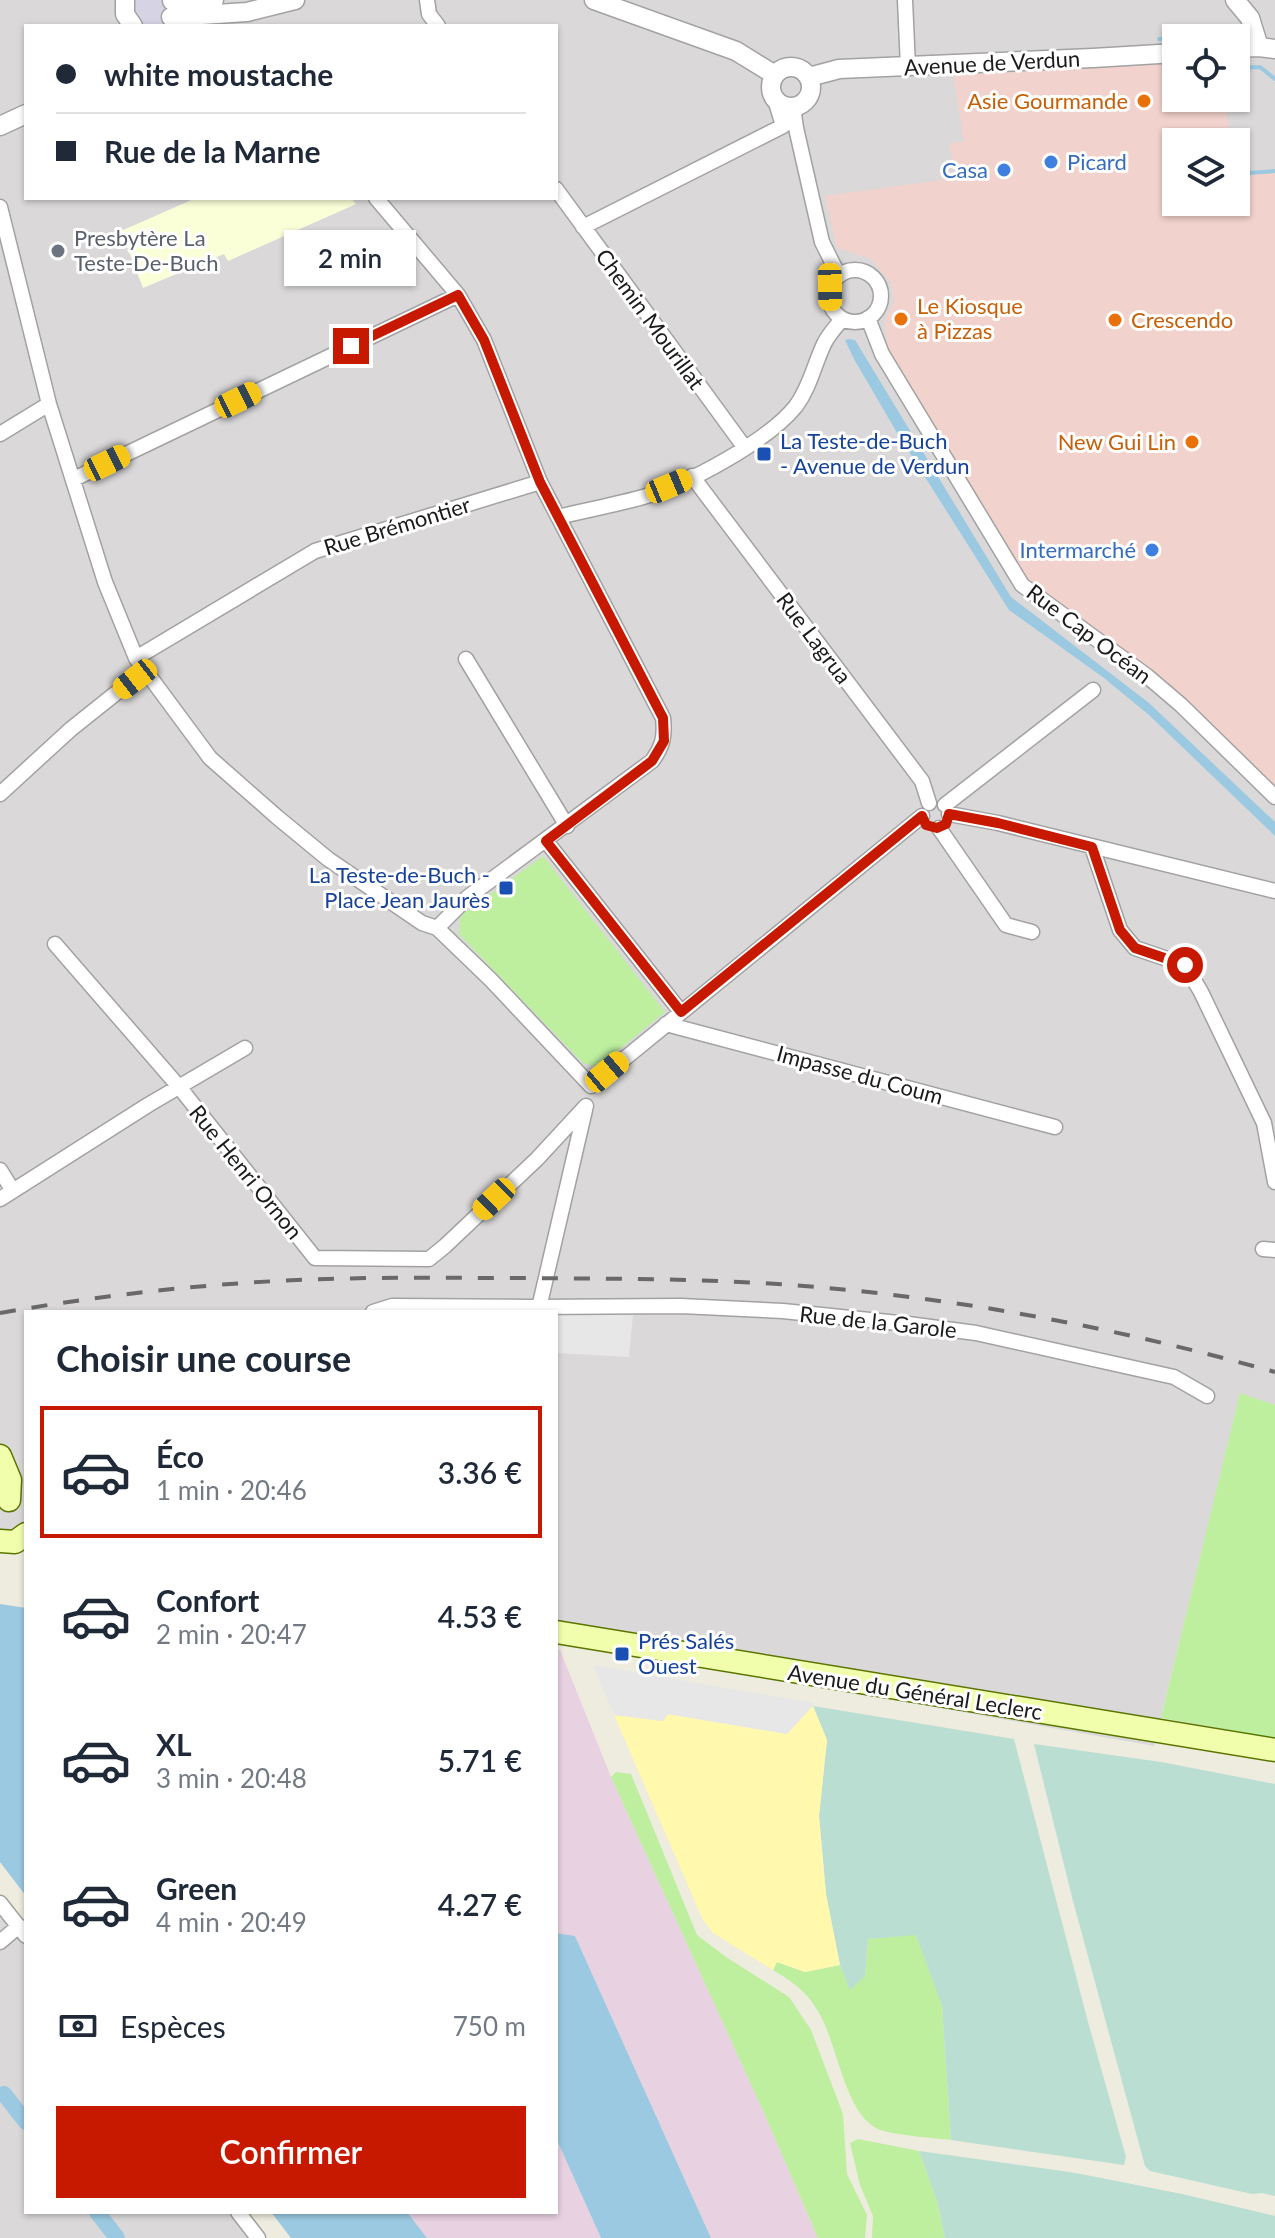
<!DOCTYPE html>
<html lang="fr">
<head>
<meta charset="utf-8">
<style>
	:root { --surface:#fff; --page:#f2f2f3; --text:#1f2937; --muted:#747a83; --line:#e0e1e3; --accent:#c71800 }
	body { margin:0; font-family:Lato,sans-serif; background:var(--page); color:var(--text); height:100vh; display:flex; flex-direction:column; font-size:30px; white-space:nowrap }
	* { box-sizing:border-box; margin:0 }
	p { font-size:26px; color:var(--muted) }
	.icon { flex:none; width:44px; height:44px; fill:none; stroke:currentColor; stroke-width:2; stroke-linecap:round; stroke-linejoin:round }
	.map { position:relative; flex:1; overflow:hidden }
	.details { position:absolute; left:24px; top:1310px; width:534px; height:904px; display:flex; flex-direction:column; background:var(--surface); border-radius:0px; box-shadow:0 2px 6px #0004 }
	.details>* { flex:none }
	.top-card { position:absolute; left:24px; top:24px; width:534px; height:176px; border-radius:0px; box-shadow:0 2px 6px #0004; display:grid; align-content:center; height:176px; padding:0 32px; background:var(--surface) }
	.tools { position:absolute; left:1162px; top:24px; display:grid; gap:16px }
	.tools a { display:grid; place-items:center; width:88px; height:88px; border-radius:0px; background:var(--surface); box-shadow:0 2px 6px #0004; font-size:40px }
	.end { position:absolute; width:36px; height:36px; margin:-18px; border:10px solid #c71800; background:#fff; box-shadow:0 0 0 4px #fff }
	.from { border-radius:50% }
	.bubble { position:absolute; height:56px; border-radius:0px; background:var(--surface); box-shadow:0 2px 6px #0004; font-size:26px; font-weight:600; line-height:56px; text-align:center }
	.car { position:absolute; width:24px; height:48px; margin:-24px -12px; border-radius:10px; box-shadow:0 0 6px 2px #0007; background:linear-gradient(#f5c518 24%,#345 0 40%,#f5c518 0 76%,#345 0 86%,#f5c518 0) }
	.top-card b { display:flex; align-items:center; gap:28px; height:76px; font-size:30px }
	.top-card b+b { border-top:2px solid var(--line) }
	.top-card i { width:20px; height:20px; background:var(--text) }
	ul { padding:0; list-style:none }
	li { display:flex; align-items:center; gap:24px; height:132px; margin:0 16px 12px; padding:0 16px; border:4px solid transparent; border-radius:0px }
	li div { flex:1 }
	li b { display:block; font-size:30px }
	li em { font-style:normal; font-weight:600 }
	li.selected { border-color:var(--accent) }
	li>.icon { width:72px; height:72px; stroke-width:1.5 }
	h2 { padding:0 32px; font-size:36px; line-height:96px }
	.pay { display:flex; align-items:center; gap:20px; height:88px; padding:0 32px; font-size:30px }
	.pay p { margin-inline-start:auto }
	.primary-button { display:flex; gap:16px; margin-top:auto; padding:16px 32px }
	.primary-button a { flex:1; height:92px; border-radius:0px; background:var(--accent); color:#fff; font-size:32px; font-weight:600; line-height:92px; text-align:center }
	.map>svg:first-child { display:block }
	.residential { fill:#dad8d8; fill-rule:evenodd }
	.commercial { fill:#f2d2cc }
	.industrial { fill:#e8d1e1 }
	.education { fill:#faffd8 }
	.grass { fill:#bdef9f }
	.wetland { fill:#baded2 }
	.sand { fill:#fff8ad }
	.parking { fill:#e7e7e7 }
	.plaza { fill:#d6d4e4 }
	.water { fill:#9bc9e1 }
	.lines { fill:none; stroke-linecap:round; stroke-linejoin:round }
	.stream { stroke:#9bc9e1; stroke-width:4 }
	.canal { stroke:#9bc9e1; stroke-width:16 }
	.minor-casing { stroke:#a2a2a2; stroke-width:17 }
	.tertiary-casing { stroke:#a2a2a2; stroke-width:21 }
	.secondary-casing { stroke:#5a7500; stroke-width:25 }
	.minor { stroke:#fff; stroke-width:14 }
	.tertiary { stroke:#fff; stroke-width:18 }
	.secondary { stroke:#f1ffad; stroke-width:22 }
	.rail { stroke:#696969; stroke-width:4; stroke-dasharray:16 16; stroke-linecap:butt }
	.route { stroke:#c71800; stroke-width:10 }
	.food-dot { fill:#e8710a; stroke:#fff; stroke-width:3 }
	.shop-dot { fill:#3f7fe0; stroke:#fff; stroke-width:3 }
	.worship-dot { fill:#6b7280; stroke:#fff; stroke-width:3 }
	.transit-dot { fill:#1a4fb4; stroke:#fff; stroke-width:3 }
	.labels { text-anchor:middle; stroke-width:6; stroke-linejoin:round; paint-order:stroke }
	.street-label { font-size:22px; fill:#1b1b1b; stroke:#fff }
	.food-label { font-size:22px; fill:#c56008; stroke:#fff; text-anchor:end }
	.shop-label { font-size:22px; fill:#366cbe; stroke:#fff; text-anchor:end }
	.worship-label { font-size:22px; fill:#5b616d; stroke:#fff; text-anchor:start }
	.transit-label { font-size:22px; fill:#164399; stroke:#fff; text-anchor:start }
</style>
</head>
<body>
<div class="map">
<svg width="1275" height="2238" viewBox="0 0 1275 2238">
	<rect width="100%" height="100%" fill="#eeebdf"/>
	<path class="residential" d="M0 0H1275V1405L1240 1394 1154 1746 556 1640V1312H26V1544L0 1539ZM26 26H556V198H26ZM1176 38H1236V98H1176ZM1176 142H1236V202H1176Z
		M0 1900 26 1933V2212H247L267 2238H0Z"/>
	<path class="commercial" d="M1176 60V98H1223L1232 142H1176V202H1236V160L1239 172 1275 170V791L1214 730 1119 646 1029 584 890 357 885 331V319L894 303 891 283 871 259 837 248 825 196 956 178 949 144 964 141 953 73 1082 68Z"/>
	<path class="industrial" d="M556 1649 560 1650 611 1777 764 2113 818 2238H711L575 1936 556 1933Z
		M556 2138 601 2238H427L407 2212H556Z"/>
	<path class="education" d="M196 198H351L356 204 228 261 224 254 143 288 121 231Z"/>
	<path class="grass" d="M543 856 665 1012 599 1066 584 1064 459 934 460 919 463 914Z
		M1240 1393 1275 1405V1738L1161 1718Z
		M616 1772 631 1774 697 1935 726 1957 789 1997 811 2030 843 2114 847 2174 867 2215 865 2238H818L764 2113 611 1777Z
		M916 1934 942 2005 951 2140C934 2138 891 2135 878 2129 844 2113 837 2041 818 2011 806 1991 793 1982 773 1970L777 1962 805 1972 840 1965 850 1989 865 1976 868 1939Z
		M858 2139 919 2151 937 2201 945 2238H872L873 2216 860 2185 850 2143Z"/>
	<path class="wetland" d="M813 1706 1014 1739 1088 2022 1126 2157 1124 2165 951 2140 942 2006 916 1935 868 1939 865 1976 850 1990 840 1965 826 1894 819 1816 827 1740Z
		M1034 1744 1161 1762 1275 1784V2196L1262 2193 1252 2194 1150 2171 1145 2166 1073 1901Z
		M919 2151 1076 2173 1182 2194 1275 2216V2238H945L937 2201Z"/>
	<path class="sand" d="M813 1706 827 1740 819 1816 826 1894 840 1965 805 1972 777 1962 773 1970 713 1933 702 1918 614 1715 663 1721 668 1714 787 1734Z"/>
	<path class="parking" d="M556 1312 633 1315 629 1357 556 1353Z
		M593 1665 802 1701 815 1703 787 1734 668 1714 663 1721 614 1715Z"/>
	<path class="plaza" d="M127 0H198L207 9 184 26H121L127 14Z"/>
	<path class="water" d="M849 339 855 340 1011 597 1149 703 1275 822V836L1149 715 1104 678 1009 610 896 431 854 359 845 340Z
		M0 1604 26 1608V1896L0 1862Z
		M556 1933 575 1936 711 2238H601L556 2138Z
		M271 2212H407L427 2238H291Z"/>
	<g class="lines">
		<path class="stream" d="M1159 39 1242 31
			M1236 68 1260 67 1275 79
			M1236 174 1275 171"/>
		<path class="canal" d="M4 2094 26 2122
			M97 2212 117 2238"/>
		<defs>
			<path id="minor" d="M427 0 429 14 438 26
				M905 0 908 67
				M793 107 796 128 822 242 839 276
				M556 189 745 448
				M376 198 458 295 484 340 540 482 663 718C665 736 663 746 652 761L468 897 437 928
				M0 207 49 404 105 582 136 658 210 758 277 817 328 859 422 923 437 928 491 980 591 1086
				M583 227 783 126 775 99
				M829 296a26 26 0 1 1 52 0a26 26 0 1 1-52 0Z
				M868 318 882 354 1022 585 1147 676 1181 705 1275 797
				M0 434 49 404
				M692 476 922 781 929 803
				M74 479 458 295
				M558 517C586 510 615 505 643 497 687 485 768 441 796 406 810 387 814 365 824 344 828 335 836 327 842 319
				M136 658 315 551 540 482
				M466 659 567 826
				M0 794 71 729 145 670
				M945 805 1093 690
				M949 814 998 823 1275 891
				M939 828 1006 925 1032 932
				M546 841 681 1012
				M1092 847 1120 930 1135 948 1185 965 1201 992 1264 1123 1275 1182
				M55 944 180 1088 315 1258 429 1259 445 1246 537 1159 586 1106
				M666 1024 1055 1127
				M591 1086 922 816
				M0 1170 13 1191
				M0 1199 148 1105 245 1048
				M1263 1249 1275 1250
				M373 1312 392 1306 533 1307 681 1306 783 1311 908 1324 976 1333 1174 1377 1207 1396
				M538 1312 585 1110
				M0 1903 26 1936
				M0 1942 19 1926
				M238 2212 258 2238"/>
			<path id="tertiary" d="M125 0V14L133 26
				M594 0 736 51 775 75
				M1235 0 1250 18 1259 47
				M172 1 193 2 214 0
				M171 17 247 12 295 0
				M1236 48 1259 47 1275 49
				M771 87a20 20 0 1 1 40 0a20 20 0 1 1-40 0Z
				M809 77 839 69 1093 58 1176 53
				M0 126 26 114"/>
			<path id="secondary" d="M0 1456 10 1480 9 1500
				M0 1541 15 1542 26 1534
				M556 1632 1275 1750"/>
		</defs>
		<use href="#minor" class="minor-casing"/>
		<use href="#tertiary" class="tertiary-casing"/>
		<use href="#secondary" class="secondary-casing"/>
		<use href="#minor" class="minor"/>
		<use href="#tertiary" class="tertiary"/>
		<use href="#secondary" class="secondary"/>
		<path class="rail" d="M0 1313C108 1294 218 1282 327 1279 390 1277 452 1278 515 1278 622 1279 731 1278 838 1289 986 1303 1132 1332 1275 1372"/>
	</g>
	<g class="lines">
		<path class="route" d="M351 346 458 295 484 340 540 482 663 718 664 741 652 761 546 841 681 1012 922 816 926 825 937 828 946 824 949 814 998 823 1092 847 1120 930 1135 948 1185 965"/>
	</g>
	<g class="food-dot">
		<circle cx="1144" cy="101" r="8"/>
		<circle cx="901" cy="319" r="8"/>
		<circle cx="1115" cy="320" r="8"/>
		<circle cx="1192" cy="442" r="8"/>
	</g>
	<g class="shop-dot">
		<circle cx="1051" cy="162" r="8"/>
		<circle cx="1004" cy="170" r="8"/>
		<circle cx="1152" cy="550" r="8"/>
	</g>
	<circle class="worship-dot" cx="58" cy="251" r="8"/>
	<g class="transit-dot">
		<rect x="756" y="446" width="16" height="16" rx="4"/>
		<rect x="498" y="880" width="16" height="16" rx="4"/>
		<rect x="614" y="1646" width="16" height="16" rx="4"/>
	</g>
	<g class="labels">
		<g class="street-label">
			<text transform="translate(992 63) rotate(-3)" y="8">Avenue de Verdun</text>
			<text transform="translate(650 319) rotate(54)" y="8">Chemin Mourillat</text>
			<text transform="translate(397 526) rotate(-17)" y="8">Rue Brémontier</text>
			<text transform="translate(1089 634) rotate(37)" y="8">Rue Cap Océan</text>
			<text transform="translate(814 638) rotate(53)" y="8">Rue Lagrua</text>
			<text transform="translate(860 1075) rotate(15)" y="8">Impasse du Coum</text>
			<text transform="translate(246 1172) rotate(51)" y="8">Rue Henri Ornon</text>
			<text transform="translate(878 1322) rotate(6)" y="8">Rue de la Garole</text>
			<text transform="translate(915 1692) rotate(9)" y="8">Avenue du Général Leclerc</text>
		</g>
		<g class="food-label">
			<text x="1128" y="109">Asie Gourmande</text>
			<text x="917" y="314" text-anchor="start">Le Kiosque<tspan x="917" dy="25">à Pizzas</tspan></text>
			<text x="1131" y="328" text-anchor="start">Crescendo</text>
			<text x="1176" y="450">New Gui Lin</text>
		</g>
		<g class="shop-label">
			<text x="1067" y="170" text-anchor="start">Picard</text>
			<text x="988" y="178">Casa</text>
			<text x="1136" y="558">Intermarché</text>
		</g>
		<g class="worship-label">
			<text x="74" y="246">Presbytère La<tspan x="74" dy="25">Teste-De-Buch</tspan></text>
		</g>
		<g class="transit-label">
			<text x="780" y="449">La Teste-de-Buch<tspan x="780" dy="25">- Avenue de Verdun</tspan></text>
			<text x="490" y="883" text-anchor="end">La Teste-de-Buch -<tspan x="490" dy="25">Place Jean Jaurès</tspan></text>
			<text x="638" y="1649">Prés Salés<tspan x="638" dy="25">Ouest</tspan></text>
		</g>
	</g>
</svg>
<div class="tools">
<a><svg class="icon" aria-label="locate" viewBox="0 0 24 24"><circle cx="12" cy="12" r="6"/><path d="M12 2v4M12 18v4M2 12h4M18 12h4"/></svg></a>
<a><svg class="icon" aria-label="layers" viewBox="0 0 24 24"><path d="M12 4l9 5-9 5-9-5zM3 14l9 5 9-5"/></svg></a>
</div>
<i class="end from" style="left:1185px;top:965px"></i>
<i class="end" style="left:351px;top:346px"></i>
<div class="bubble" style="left:284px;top:230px;width:132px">2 min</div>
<i class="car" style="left:830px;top:287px;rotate:179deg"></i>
<i class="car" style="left:238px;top:400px;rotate:64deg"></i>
<i class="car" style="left:107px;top:463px;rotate:64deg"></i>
<i class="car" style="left:669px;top:486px;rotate:67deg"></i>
<i class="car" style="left:135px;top:679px;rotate:232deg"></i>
<i class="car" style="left:607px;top:1072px;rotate:50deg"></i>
<i class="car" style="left:494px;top:1199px;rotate:226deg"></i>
<div class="top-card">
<b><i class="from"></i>white moustache</b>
<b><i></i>Rue de la Marne</b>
</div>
<section class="details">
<h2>Choisir une course</h2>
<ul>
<li class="selected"><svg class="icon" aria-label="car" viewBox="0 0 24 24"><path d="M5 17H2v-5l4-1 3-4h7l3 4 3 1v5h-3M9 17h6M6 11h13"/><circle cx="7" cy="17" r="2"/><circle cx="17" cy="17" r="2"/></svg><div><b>Éco</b><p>1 min · 20:46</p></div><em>3.36 €</em></li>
<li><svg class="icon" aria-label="car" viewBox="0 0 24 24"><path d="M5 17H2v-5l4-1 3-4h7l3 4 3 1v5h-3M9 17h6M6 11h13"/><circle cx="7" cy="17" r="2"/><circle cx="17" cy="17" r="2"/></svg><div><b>Confort</b><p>2 min · 20:47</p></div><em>4.53 €</em></li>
<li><svg class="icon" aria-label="car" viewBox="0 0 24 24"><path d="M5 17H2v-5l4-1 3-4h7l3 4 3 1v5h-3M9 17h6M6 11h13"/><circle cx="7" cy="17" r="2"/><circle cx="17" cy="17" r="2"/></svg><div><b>XL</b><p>3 min · 20:48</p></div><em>5.71 €</em></li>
<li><svg class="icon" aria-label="car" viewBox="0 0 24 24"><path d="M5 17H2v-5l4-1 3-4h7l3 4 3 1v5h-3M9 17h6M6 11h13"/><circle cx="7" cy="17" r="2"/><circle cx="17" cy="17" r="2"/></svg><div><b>Green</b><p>4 min · 20:49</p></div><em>4.27 €</em></li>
</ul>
<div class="pay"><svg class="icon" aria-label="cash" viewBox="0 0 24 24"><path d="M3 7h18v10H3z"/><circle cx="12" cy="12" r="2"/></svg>Espèces<p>750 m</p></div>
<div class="primary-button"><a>Confirmer</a></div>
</section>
</div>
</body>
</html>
